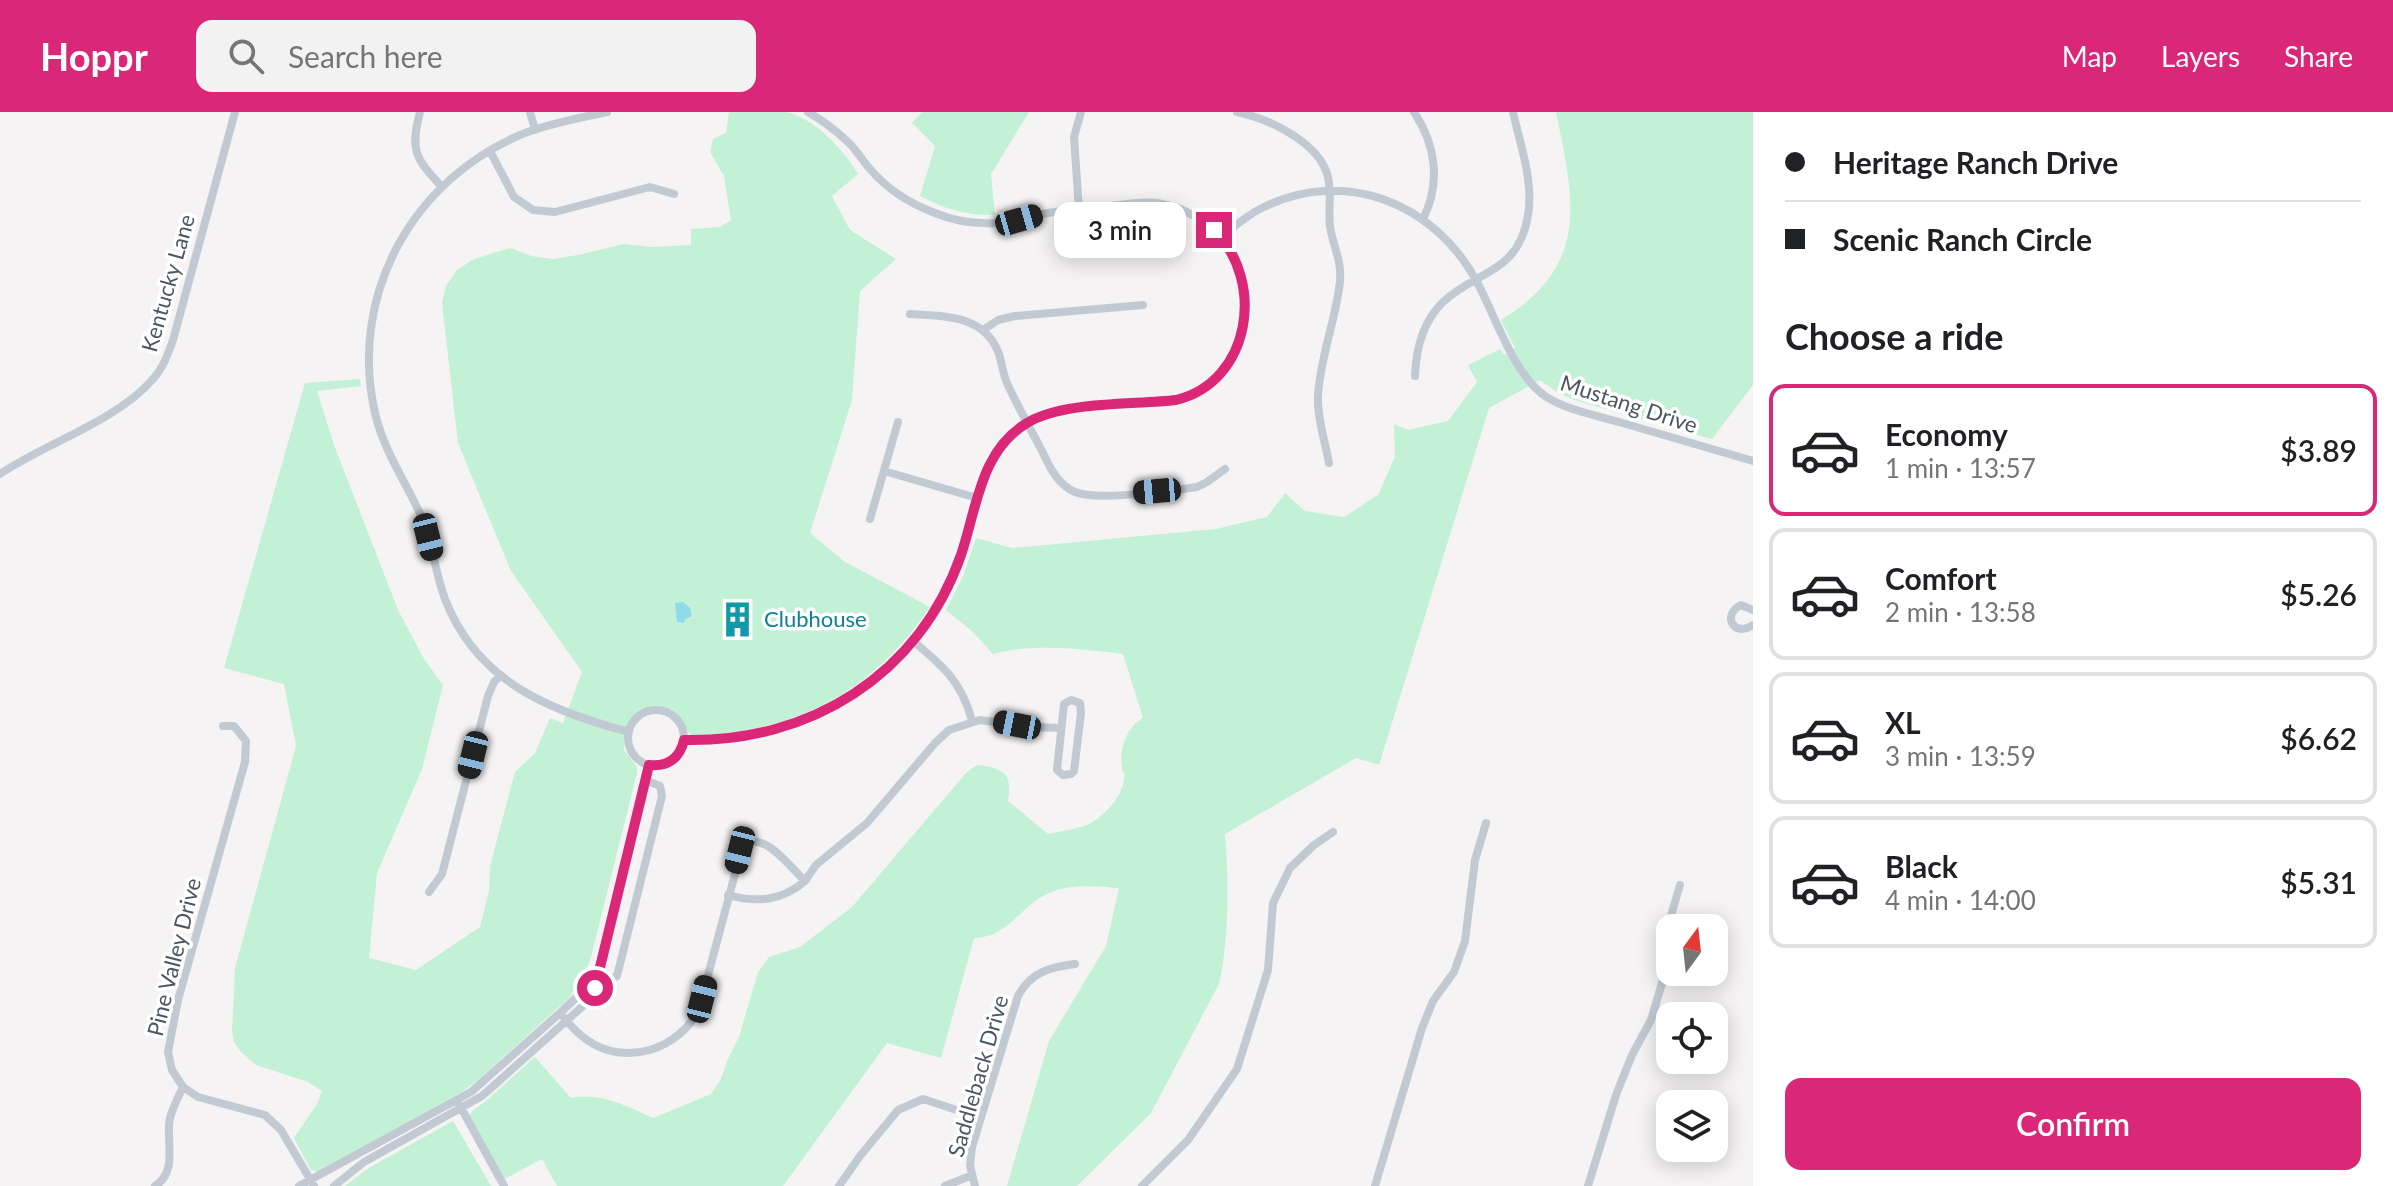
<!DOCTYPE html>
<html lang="en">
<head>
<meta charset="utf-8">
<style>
	:root { --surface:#fff; --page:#f2f2f2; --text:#202124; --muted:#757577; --line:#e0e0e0; --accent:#db2777 }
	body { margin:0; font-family:Lato,sans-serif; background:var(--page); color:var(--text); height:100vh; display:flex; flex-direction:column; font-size:30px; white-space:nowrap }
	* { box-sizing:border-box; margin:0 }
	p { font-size:26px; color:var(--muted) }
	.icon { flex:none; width:44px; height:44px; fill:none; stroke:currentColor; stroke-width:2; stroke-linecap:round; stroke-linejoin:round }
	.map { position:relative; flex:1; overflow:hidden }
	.details { display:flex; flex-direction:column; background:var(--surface); width:640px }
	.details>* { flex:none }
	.guide { display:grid; align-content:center; height:176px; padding:0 32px; background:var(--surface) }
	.needle { width:52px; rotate:15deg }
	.buttons { position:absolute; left:1656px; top:802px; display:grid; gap:16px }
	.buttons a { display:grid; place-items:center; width:72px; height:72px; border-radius:16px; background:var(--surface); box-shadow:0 4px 20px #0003; font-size:40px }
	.end { position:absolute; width:36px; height:36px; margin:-18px; border:10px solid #db2777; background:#fff; box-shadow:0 0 0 4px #fff }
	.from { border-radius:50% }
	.bubble { position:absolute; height:56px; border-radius:16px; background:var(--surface); box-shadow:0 4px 20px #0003; font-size:26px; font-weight:600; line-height:56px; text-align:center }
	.car { position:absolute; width:24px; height:48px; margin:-24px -12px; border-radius:10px; box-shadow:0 0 6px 2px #0007; background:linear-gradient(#222 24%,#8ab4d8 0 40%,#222 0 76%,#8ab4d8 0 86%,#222 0) }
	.guide b { display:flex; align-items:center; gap:28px; height:76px; font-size:30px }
	.guide b+b { border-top:2px solid var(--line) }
	.guide i { width:20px; height:20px; background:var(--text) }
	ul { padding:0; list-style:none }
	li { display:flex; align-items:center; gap:24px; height:132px; margin:0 16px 12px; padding:0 16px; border:4px solid var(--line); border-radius:16px }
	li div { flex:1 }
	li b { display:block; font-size:30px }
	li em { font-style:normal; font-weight:600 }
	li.current { border-color:var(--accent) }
	li>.icon { width:72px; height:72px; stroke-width:1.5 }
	h2 { padding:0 32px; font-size:36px; line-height:96px }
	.cta { display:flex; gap:16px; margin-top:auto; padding:16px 32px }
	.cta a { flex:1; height:92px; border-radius:16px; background:var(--accent); color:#fff; font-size:32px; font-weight:600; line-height:92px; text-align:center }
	header { display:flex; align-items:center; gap:48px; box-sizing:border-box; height:112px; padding:0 40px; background:var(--accent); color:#fff }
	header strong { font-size:38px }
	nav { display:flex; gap:44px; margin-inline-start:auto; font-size:28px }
	.search { width:560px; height:72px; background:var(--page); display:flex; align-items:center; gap:20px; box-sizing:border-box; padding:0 28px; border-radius:16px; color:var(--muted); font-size:30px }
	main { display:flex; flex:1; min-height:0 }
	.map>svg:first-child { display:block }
	.green { fill:#c3f1d5 }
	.water { fill:#90daee }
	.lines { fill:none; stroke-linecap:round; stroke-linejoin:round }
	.minor { stroke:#c1cad2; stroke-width:8 }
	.route { stroke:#db2777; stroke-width:10 }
	.labels { text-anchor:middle; stroke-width:7; stroke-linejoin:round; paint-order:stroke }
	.street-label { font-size:22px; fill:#4a5661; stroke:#fff }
	.culture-label { font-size:22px; fill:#0d838f; stroke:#fff; text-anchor:start }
</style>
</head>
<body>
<header>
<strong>Hoppr</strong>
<div class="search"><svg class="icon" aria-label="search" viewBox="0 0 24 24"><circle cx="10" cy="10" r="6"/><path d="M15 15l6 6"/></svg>Search here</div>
<nav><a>Map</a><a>Layers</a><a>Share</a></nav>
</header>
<main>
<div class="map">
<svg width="1753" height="1074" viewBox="0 0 1753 1074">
	<rect width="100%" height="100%" fill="#f5f3f3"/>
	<path class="green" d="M729 0C746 0 771 0 787 0 815 7 844 38 858 62L832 84 850 118 896 147 860 179 852 288 810 421 845 450 930 495C872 581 797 618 695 625L691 623C684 615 682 604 672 598 657 590 635 597 628 612 624 620 624 630 624 638L637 655V661L591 845 586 860 569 886 479 967 462 980 318 1060 311 1058 294 1026 317 992 322 979 308 970 256 953 240 939 234 930 232 919 235 856 296 634 284 572 224 556 305 271 360 267 361 274 317 279 334 333 398 498 424 547 443 573 422 657 377 761 369 846 416 858 480 815 489 779 490 754 515 660 535 641 550 606 563 611 582 560 511 459 458 331 442 191 446 174 457 158 474 147 510 136 531 144 553 147 578 143 623 132 653 135 691 133V117L719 115 731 109 724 64 710 40 713 27 726 21Z
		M922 0H1029L991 62 995 103C968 104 944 97 920 84L935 34 912 11Z
		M1556 0H1753V273L1712 327 1574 288 1557 280 1540 268 1489 296 1379 653 1356 646 1225 722C1229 765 1229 830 1219 872L1151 1001 1077 1074H1007L1049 929 1106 834 1119 776C1094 774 1066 771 1043 784 1018 798 1007 825 974 826L941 946 887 931 783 1074H557L542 1047 503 1068 469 1005 472 999 486 989 535 945 571 986C601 980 626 994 653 1006L711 982 721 967 728 947 739 925 758 860 769 845 800 835 852 795 966 661 977 653C1003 656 1013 661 1008 689L1048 722C1061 719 1080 717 1091 711 1106 702 1122 685 1124 667 1125 656 1123 666 1122 655 1119 638 1127 614 1143 606L1123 542C1080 537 1035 531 993 542L973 520 946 498 963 464 976 426 1012 436 1216 417 1267 405 1285 381 1305 399 1344 405 1378 383 1395 345 1394 312 1408 318 1448 309 1477 270 1468 253 1500 237 1504 243 1515 236 1501 208C1591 153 1574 88 1556 0Z
		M453 1009 491 1074H345L367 1057Z"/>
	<path class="water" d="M675 491 683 490 690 496 692 504 685 507 684 511 677 510Z"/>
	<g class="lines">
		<path class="minor" d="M420 0C410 38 415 46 441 74
			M530 0 535 18
			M607 0C579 6 551 11 525 21 413 66 348 183 375 301 384 340 406 370 422 406 433 432 435 461 445 487 477 570 550 599 629 620
			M1237 0C1270 7 1320 31 1328 65 1332 81 1328 98 1330 115 1333 133 1342 150 1340 169 1336 208 1320 245 1318 284 1317 306 1325 329 1329 351
			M1414 0C1436 33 1441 71 1423 107
			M490 39 514 85 533 98 555 100 650 75 674 82
			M1079 98 1074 25 1081 0
			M1221 125C1234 115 1246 104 1260 97 1343 54 1434 90 1477 170 1495 203 1513 262 1545 284 1566 298 1595 303 1619 310 1664 323 1708 336 1753 349
			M910 202C945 204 985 203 999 242 1002 252 1003 262 1007 271 1018 296 1032 319 1044 343 1051 358 1059 373 1075 380 1097 389 1171 379 1197 375L1207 370 1225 357
			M983 218 998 208 1015 204 1143 193
			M1415 264C1416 237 1422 211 1442 191 1476 158 1519 162 1528 103 1534 70 1520 32 1513 0
			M884 359 977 386
			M0 362C46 331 117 309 153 267 163 256 168 242 173 228L235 0
			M870 407 898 310
			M1753 498 1741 493C1721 503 1734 526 1753 513
			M913 529C943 554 962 570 972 609
			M1071 588 1080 591 1081 601 1074 659 1071 662 1063 663 1057 658 1064 592Z
			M628 626a28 28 0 1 1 56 0a28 28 0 1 1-56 0Z
			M223 614H234L246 629 245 650 178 888 168 940 172 958 183 975 198 985 265 1003 281 1018 314 1074
			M684 628C809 632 919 563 961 443 977 396 980 339 1027 311 1063 289 1134 293 1176 288 1203 281 1223 264 1235 239 1249 212 1249 179 1236 151 1222 120 1193 96 1157 91 1140 89 1120 93 1103 95 1085 97 1066 98 1048 101 1030 104 1013 110 995 111 975 112 954 109 935 101 911 92 887 77 870 57 862 48 856 37 847 29 835 18 822 8 808 0
			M429 780 442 762 488 584 494 570 501 563
			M728 783C757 791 782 789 805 769
			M597 864 610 867 617 864 662 684 660 674 645 668
			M560 901C568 911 577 921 587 928 625 955 679 938 699 897L743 732C766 720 789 754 805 769L816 753 867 711 935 631 949 618 980 608 1031 615 1061 616
			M459 992 504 1074
			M155 1074C179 1059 165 1027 170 1006 173 995 178 985 183 975
			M299 1074 471 980 560 901 579 883 588 868 597 864
			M334 1074 364 1050 482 984 583 894 595 876 597 864 649 653
			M839 1074 860 1044 898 998 923 987 981 1006
			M945 1074 970 1064
			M975 1074 970 1054 972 1035 1018 884C1031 860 1050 855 1075 852
			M1142 1074 1188 1028 1237 957 1268 858 1273 791 1290 756 1314 733 1333 720
			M1375 1074 1422 916 1433 889 1454 860 1465 829 1475 748 1486 711
			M1588 1074 1616 983 1632 943 1651 908 1663 868 1668 814 1680 773"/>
	</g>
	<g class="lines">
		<path class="route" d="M595 876 649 653C668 655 680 646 684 628 810 631 919 563 961 443 977 396 980 339 1027 311 1063 289 1134 293 1176 288 1251 270 1266 169 1214 118"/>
	</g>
	<defs>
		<symbol id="building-bare" viewBox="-9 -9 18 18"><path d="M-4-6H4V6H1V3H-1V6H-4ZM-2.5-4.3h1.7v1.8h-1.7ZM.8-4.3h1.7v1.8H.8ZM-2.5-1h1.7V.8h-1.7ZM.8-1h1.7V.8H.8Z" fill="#0f9aa8" stroke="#fff" stroke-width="2.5" paint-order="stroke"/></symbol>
	</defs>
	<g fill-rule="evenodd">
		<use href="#building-bare" x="712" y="482" width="51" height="51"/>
	</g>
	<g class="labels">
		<g class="street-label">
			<text transform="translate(168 171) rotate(-74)" y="8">Kentucky Lane</text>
			<text transform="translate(1629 292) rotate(18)" y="8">Mustang Drive</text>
			<text transform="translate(174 845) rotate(-76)" y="8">Pine Valley Drive</text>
			<text transform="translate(978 964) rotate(-74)" y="8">Saddleback Drive</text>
		</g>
		<g class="culture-label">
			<text x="764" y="515">Clubhouse</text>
		</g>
	</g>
</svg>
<div class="buttons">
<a><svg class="needle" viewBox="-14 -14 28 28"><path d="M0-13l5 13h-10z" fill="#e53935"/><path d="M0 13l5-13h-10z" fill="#757577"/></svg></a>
<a><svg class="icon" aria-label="locate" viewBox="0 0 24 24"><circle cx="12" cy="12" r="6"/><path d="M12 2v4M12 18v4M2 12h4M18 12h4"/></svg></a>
<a><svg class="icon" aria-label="layers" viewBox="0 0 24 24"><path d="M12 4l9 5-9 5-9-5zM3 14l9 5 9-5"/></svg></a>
</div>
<i class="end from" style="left:595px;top:876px"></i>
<i class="end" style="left:1214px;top:118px"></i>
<div class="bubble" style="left:1054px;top:90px;width:132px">3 min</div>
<i class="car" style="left:1019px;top:108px;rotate:74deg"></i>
<i class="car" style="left:1157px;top:379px;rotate:265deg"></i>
<i class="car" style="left:428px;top:425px;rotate:166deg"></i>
<i class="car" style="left:1017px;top:613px;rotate:281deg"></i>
<i class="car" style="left:473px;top:643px;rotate:194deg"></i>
<i class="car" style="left:740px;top:738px;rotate:194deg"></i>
<i class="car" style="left:702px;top:887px;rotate:14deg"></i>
</div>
<section class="details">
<div class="guide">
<b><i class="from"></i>Heritage Ranch Drive</b>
<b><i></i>Scenic Ranch Circle</b>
</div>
<h2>Choose a ride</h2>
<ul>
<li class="current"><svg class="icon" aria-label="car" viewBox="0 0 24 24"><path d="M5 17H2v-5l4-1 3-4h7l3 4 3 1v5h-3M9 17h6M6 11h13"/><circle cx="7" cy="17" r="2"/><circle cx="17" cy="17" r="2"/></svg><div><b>Economy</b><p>1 min · 13:57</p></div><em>$3.89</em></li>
<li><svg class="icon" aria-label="car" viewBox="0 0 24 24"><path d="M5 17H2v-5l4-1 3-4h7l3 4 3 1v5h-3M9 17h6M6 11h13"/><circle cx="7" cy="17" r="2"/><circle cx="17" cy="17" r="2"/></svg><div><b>Comfort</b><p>2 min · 13:58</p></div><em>$5.26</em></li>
<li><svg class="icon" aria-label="car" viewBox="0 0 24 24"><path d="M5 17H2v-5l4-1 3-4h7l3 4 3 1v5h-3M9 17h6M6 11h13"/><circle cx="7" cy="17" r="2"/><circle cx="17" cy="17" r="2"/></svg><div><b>XL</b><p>3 min · 13:59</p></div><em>$6.62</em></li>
<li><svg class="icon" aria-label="car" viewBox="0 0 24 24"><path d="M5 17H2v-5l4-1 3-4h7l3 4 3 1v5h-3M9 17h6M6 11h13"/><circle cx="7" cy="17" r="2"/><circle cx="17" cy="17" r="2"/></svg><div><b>Black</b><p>4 min · 14:00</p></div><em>$5.31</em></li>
</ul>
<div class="cta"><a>Confirm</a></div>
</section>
</main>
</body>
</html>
